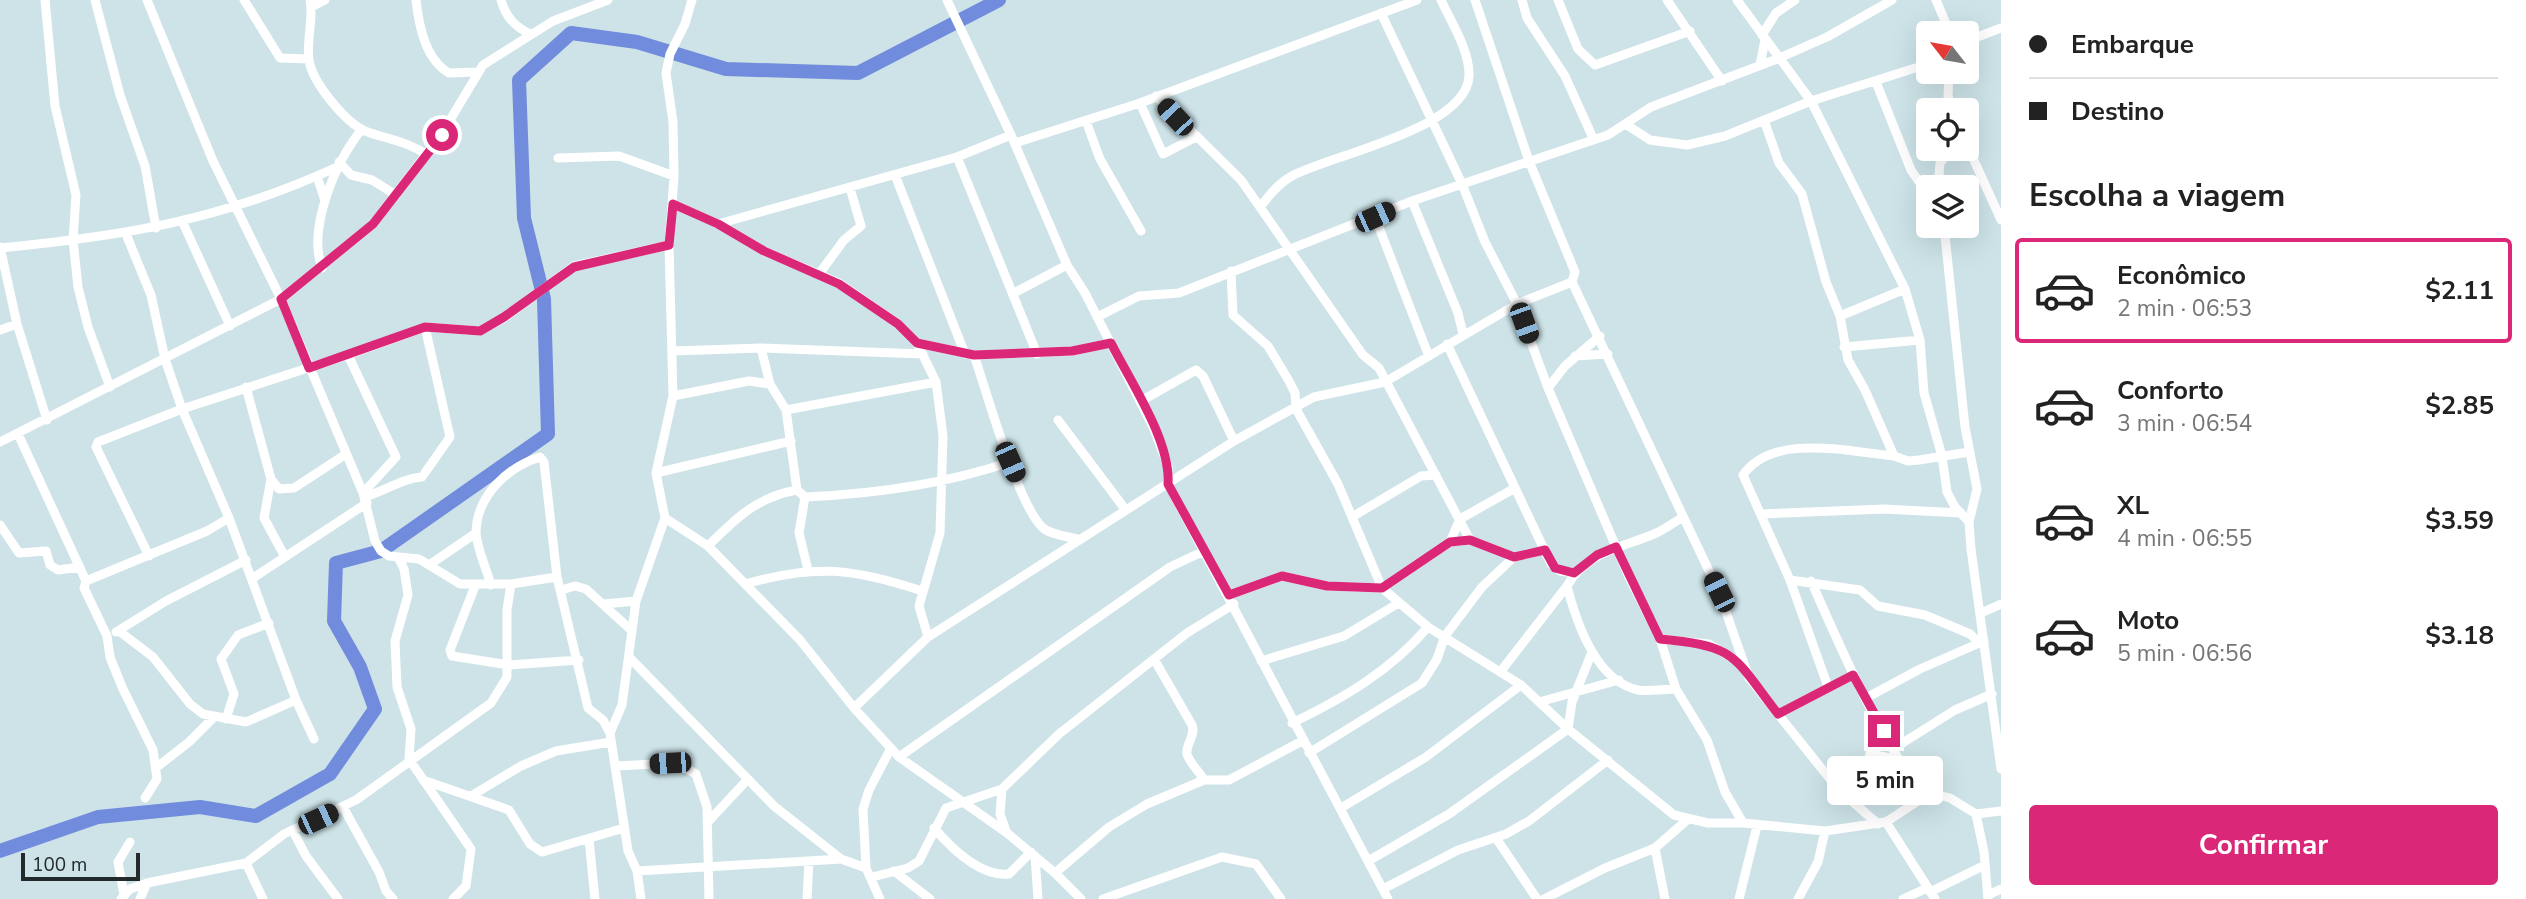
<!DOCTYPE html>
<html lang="pt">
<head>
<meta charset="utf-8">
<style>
	:root { --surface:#fff; --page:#f6f6f6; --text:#222; --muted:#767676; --line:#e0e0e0; --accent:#db2777 }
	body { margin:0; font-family:"Nunito Sans",sans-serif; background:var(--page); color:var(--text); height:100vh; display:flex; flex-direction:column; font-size:26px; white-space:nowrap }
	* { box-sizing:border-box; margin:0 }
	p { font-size:23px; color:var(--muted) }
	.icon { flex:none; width:38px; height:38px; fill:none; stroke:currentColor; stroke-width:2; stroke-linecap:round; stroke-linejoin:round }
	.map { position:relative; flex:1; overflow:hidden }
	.side { display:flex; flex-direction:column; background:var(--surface); width:525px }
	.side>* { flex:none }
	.guide { display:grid; align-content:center; height:154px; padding:0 28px; background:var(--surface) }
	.needle { width:46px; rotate:301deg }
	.tools { position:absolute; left:1916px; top:21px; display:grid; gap:14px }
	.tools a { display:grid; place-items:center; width:63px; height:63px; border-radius:7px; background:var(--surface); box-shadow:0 7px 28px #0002; font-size:35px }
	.scale { position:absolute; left:21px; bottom:18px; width:119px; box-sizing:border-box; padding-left:7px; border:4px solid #222a2c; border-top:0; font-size:19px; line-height:24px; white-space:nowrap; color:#222a2c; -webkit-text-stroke:5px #cde3e8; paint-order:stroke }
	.end { position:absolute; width:32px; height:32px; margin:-16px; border:9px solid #db2777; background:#fff; box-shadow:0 0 0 4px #fff }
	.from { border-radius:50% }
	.bubble { position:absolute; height:49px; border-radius:7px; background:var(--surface); box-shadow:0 7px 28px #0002; font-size:23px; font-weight:700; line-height:49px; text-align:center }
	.car { position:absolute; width:21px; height:42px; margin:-21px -10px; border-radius:9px; box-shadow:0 0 5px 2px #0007; background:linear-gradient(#222 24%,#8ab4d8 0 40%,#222 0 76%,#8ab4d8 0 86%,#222 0) }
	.guide b { display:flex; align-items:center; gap:24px; height:66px; font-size:26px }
	.guide b+b { border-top:2px solid var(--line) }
	.guide i { width:18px; height:18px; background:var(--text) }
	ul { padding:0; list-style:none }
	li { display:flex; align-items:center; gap:21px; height:105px; margin:0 14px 10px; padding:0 14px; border:4px solid transparent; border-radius:7px }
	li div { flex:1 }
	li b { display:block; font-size:26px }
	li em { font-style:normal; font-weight:700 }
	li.selected { border-color:var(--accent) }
	li>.icon { width:63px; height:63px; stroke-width:1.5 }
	h2 { padding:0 28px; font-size:32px; line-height:84px }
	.action { display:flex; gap:14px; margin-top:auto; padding:14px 28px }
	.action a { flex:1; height:80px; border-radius:7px; background:var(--accent); color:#fff; font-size:28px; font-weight:700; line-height:80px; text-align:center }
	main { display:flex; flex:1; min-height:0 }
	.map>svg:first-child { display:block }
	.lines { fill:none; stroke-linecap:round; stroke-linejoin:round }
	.river { stroke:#718bdd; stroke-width:14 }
	.minor { stroke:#fff; stroke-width:9 }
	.route { stroke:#db2777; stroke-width:9 }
</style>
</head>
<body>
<main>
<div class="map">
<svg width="2001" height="899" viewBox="0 0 2001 899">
	<rect width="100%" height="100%" fill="#cde3e8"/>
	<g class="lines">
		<path class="river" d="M0 851 98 817 200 807 256 816 330 774 375 709 360 667 334 621 336 563 381 551 548 434 544 299 524 218 519 80 571 33 637 42 726 69 858 73 999 0"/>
		<path class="minor" d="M45 0 55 106 76 195 73 240 78 287 88 327 110 387
			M95 0 120 95 145 166 156 228
			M147 0 213 161 281 299 363 493 375 541 381 551 389 556 419 559 460 584H511L557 577
			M244 0 280 58 309 59
			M310 0C314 20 306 40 309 60 312 82 345 122 365 131 386 139 406 141 426 154
			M416 0C419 26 425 59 449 73L477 72
			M501 0C506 17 514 26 530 34
			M947 0 1011 135 1067 265 1085 293 1153 427 1168 466V484L1388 899
			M1522 0 1527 18 1565 76 1593 138
			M1558 0 1578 49 1595 65 1690 31
			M1667 0 1722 81
			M1737 0 1811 101 1905 289 1920 340 1924 393 1942 456 1947 492 1955 507 1969 522
			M1936 0 1950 33
			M311 7 325 0
			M1381 13 1462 184 1485 242 1517 304 1548 388 1628 575 1660 639 1676 689 1707 740 1725 792 1743 823
			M1762 35 1776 13 1795 0
			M1967 41 2001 28
			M1760 65 1765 40
			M1949 72 1948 96 1953 110
			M1876 82 1911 170 1928 195
			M1156 96 1241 180 1363 355 1379 368 1470 540
			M1140 103 1163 154 1196 137
			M1764 120 1779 163 1802 194 1826 282 1840 316 1848 360 1865 390 1894 456
			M1086 121 1100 159 1141 231
			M1627 125 1650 140 1687 145 1725 136 1811 101 1928 64
			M1015 143 1140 103 1417 0
			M1967 145 2001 220
			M957 157 1037 354
			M558 158 619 156 674 176
			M339 162 351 175 372 180 396 195
			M895 175 965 354
			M317 176 325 201
			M1938 187 1940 163 1951 149
			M1412 201 1458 313 1463 334
			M673 204 718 224 957 157 1011 135
			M1261 206C1270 194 1279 183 1292 176 1330 155 1467 129 1469 76 1470 51 1451 22 1441 0
			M1375 217 1428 354
			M183 223 230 326
			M718 224 764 251 839 283 898 324 917 343 974 355 1072 351 1110 343
			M1944 226 1965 427 1977 489 1969 522 1971 549 2001 769
			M126 234 151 295 165 359 182 409 229 518 296 700 314 739
			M0 247 17 324 47 420
			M0 248C124 236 222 220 337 167
			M322 268C307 228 336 161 362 129
			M1231 271 1233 315 1268 346 1289 381 1295 393 1296 409 1338 484 1382 588 1428 627 1521 685 1568 729 1674 815 1708 823H1743L1825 831 1886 822 1924 797 1938 795 1950 798 1976 814 2001 811
			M819 274 844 240 861 226 850 188
			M1572 282 1719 592 1749 678 1838 789 1878 824
			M1014 293 1067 265
			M1840 316 1905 289
			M1097 317 1139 296 1179 293 1412 201 1608 135 1651 107 1777 59 1827 37 1892 0
			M0 330 17 324
			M917 343 936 382 943 436 940 533 919 606 928 637
			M1447 344 1551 564 1560 571 1574 573
			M1844 347 1920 340
			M761 348 770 384 786 410 797 490 805 497C874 494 945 484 1010 462
			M673 351 761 348 923 354
			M348 355 396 457 363 493
			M974 355C987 393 1017 502 1042 527 1050 535 1066 536 1078 539
			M1575 356 1608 354
			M246 387 271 479 264 518 285 557
			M1548 388 1565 366 1600 336
			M673 396 749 381 770 384
			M1141 401 1196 370 1203 376 1234 441
			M786 410 936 382
			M1058 420 1125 509
			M18 434 86 581 84 588 107 636 110 657 122 687 153 750 157 779 145 798
			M0 442 281 299 373 224 441 135 483 65 553 21 608 0
			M656 473 791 441
			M271 479 279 489 294 488 346 454
			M365 497C385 491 403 478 422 477L450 437 425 327
			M805 497 799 533 808 570
			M1761 514 1884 509 1961 513
			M1352 517 1421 476 1436 475
			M665 518 708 546 800 640 854 708 899 757 1007 833 1055 873 1081 899
			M0 525 19 553 46 551 50 565 58 570 80 567
			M1450 542 1460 519 1515 488
			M708 546C736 518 757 497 797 490
			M149 556 96 447 98 442 182 409 348 355 425 327 479 331 504 318 574 266 669 245
			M398 557 404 569 408 595 395 641 397 687 411 729 409 759 471 849 466 886 453 899
			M429 565 476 533
			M253 578 367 503
			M1790 580 1860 590 1878 606 1925 615 1970 634 1980 643
			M86 581 207 531 229 518
			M1811 581C1844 655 1876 731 1924 797
			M745 584C815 564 853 568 922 591
			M491 585C487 570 476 546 476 532 477 495 508 467 540 457L544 462 557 577 588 708 603 720 610 733
			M475 586 450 650 452 656 509 665 579 660
			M561 590 575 586 586 589 631 630
			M1229 595 1282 576 1327 586 1382 588 1450 542 1470 540 1514 557 1545 550
			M604 604 636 601
			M1981 613 2001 604
			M119 631 153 657 190 704 203 714 246 722 296 700
			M116 632 166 601 246 560
			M1660 639 1709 644 1742 664
			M629 657 774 806 841 859 866 868 880 899
			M1154 659 1192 725C1196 737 1185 744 1187 754 1190 764 1200 772 1204 780
			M1261 661 1344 636 1397 604
			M1501 671 1567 586
			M1828 687 1790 580 1743 475C1773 432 1849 452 1894 456L1908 461 1919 460 1969 452
			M1676 689C1664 689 1649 692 1638 690 1596 681 1576 621 1567 586 1586 552 1621 548 1654 534 1664 530 1673 523 1683 517
			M1866 698 1920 669 1984 641
			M1539 702 1619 680
			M854 708 928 637 1234 441 1314 397 1385 382 1517 304 1572 282 1575 272 1529 161 1475 0
			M1778 714 1853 675
			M226 719 234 694 221 659 238 635 269 623
			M1292 723C1344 698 1390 671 1428 627
			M1893 749 1955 710 1992 694
			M1309 753 1422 683 1437 659 1445 636 1482 587 1514 557
			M1870 754 1899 760
			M899 757 1170 567 1204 551
			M615 766 676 763 696 774 707 807 709 899
			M157 767 189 742 214 717
			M423 780 509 810 530 844 542 852 624 828
			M1002 789 1000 814 1006 831
			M1838 789 1859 775 1884 731
			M471 796 521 766 556 751 611 742
			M343 807 379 872 386 891 393 899
			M1341 808 1426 757 1521 685
			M1976 814 1984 852 1988 899
			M1886 822 1935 899
			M707 823 747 780
			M934 828C952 849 980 877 1009 874L1031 852
			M293 831 306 856 338 899
			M1496 838 1537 899
			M589 839 595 899
			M1655 848 1665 899
			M1035 856 1038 899
			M1370 860 1449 814 1568 729 1572 702 1592 652
			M246 863 263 899
			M866 868 863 809 869 790 891 748
			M637 871 841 859
			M894 871 930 899
			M1055 873 1109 827 1147 804 1204 780H1229L1302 741
			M872 877 908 868 919 861 946 808 1002 789 1059 734 1187 633 1234 604
			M1385 888 1458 850 1506 834 1529 821 1608 760
			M1930 892 1985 865
			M124 895 118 862 130 842
			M1988 895 2001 889
			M121 899 130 889 147 883 246 863 284 834 356 800 491 703 507 677V610L511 584
			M140 899 147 883
			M641 899 637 871 628 851 610 733 622 705 636 601 665 518 656 473 673 396 669 245 674 176 673 122 666 73 670 54 685 24 692 0
			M807 899 809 861
			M1103 899 1222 857 1256 864 1281 899
			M1544 899 1605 868 1655 848 1687 820
			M1739 899 1757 826
			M1798 899 1818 862 1825 831
			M1903 899 1927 888"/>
	</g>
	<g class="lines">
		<path class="route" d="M442 135 373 224 281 299 309 368 425 327 480 331 504 317 574 267 669 245 673 204 718 224 764 251 839 284 898 324 917 343 974 355 1072 351 1111 343C1130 381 1171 441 1168 484L1229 595 1282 576 1327 586 1382 588 1450 542 1470 540 1514 557 1545 550 1555 568 1574 573 1597 555 1616 547 1660 639C1738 646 1733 656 1778 714L1853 675 1884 731"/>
	</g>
</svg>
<div class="tools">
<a><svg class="needle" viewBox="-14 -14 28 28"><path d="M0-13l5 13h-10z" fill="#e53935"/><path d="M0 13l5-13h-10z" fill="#767676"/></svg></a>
<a><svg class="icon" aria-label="locate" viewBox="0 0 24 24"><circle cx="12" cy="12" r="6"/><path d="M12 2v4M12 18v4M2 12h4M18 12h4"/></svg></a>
<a><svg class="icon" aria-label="layers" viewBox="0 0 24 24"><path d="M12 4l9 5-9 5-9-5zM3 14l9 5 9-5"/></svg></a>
</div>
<div class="scale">100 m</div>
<i class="end from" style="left:442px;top:135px"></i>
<i class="end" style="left:1884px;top:731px"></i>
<div class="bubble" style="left:1827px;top:756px;width:116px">5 min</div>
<i class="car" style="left:1175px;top:117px;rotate:317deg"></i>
<i class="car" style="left:1375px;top:217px;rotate:66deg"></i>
<i class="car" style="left:1524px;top:323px;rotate:160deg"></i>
<i class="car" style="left:1010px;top:462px;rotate:156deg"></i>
<i class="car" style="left:1719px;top:592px;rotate:334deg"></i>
<i class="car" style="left:670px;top:763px;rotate:267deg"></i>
<i class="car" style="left:318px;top:819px;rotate:65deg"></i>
</div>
<section class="side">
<div class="guide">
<b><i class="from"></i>Embarque</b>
<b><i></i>Destino</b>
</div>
<h2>Escolha a viagem</h2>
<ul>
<li class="selected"><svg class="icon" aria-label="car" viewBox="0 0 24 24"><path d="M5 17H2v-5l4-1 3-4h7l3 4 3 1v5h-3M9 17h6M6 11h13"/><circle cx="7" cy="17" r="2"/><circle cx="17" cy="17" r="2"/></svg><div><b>Econômico</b><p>2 min · 06:53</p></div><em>$2.11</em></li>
<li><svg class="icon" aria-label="car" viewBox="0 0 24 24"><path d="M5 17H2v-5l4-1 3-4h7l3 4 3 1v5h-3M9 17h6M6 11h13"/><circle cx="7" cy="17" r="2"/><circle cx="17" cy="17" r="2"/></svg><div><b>Conforto</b><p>3 min · 06:54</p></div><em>$2.85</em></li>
<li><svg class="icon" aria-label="car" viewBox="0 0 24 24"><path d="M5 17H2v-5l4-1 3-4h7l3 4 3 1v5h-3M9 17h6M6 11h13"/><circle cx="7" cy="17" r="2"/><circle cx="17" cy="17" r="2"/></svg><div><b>XL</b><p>4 min · 06:55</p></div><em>$3.59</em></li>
<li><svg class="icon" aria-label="car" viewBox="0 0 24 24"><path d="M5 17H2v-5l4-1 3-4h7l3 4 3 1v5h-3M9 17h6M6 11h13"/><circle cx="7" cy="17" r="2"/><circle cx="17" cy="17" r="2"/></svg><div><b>Moto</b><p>5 min · 06:56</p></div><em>$3.18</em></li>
</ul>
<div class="action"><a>Confirmar</a></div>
</section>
</main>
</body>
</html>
